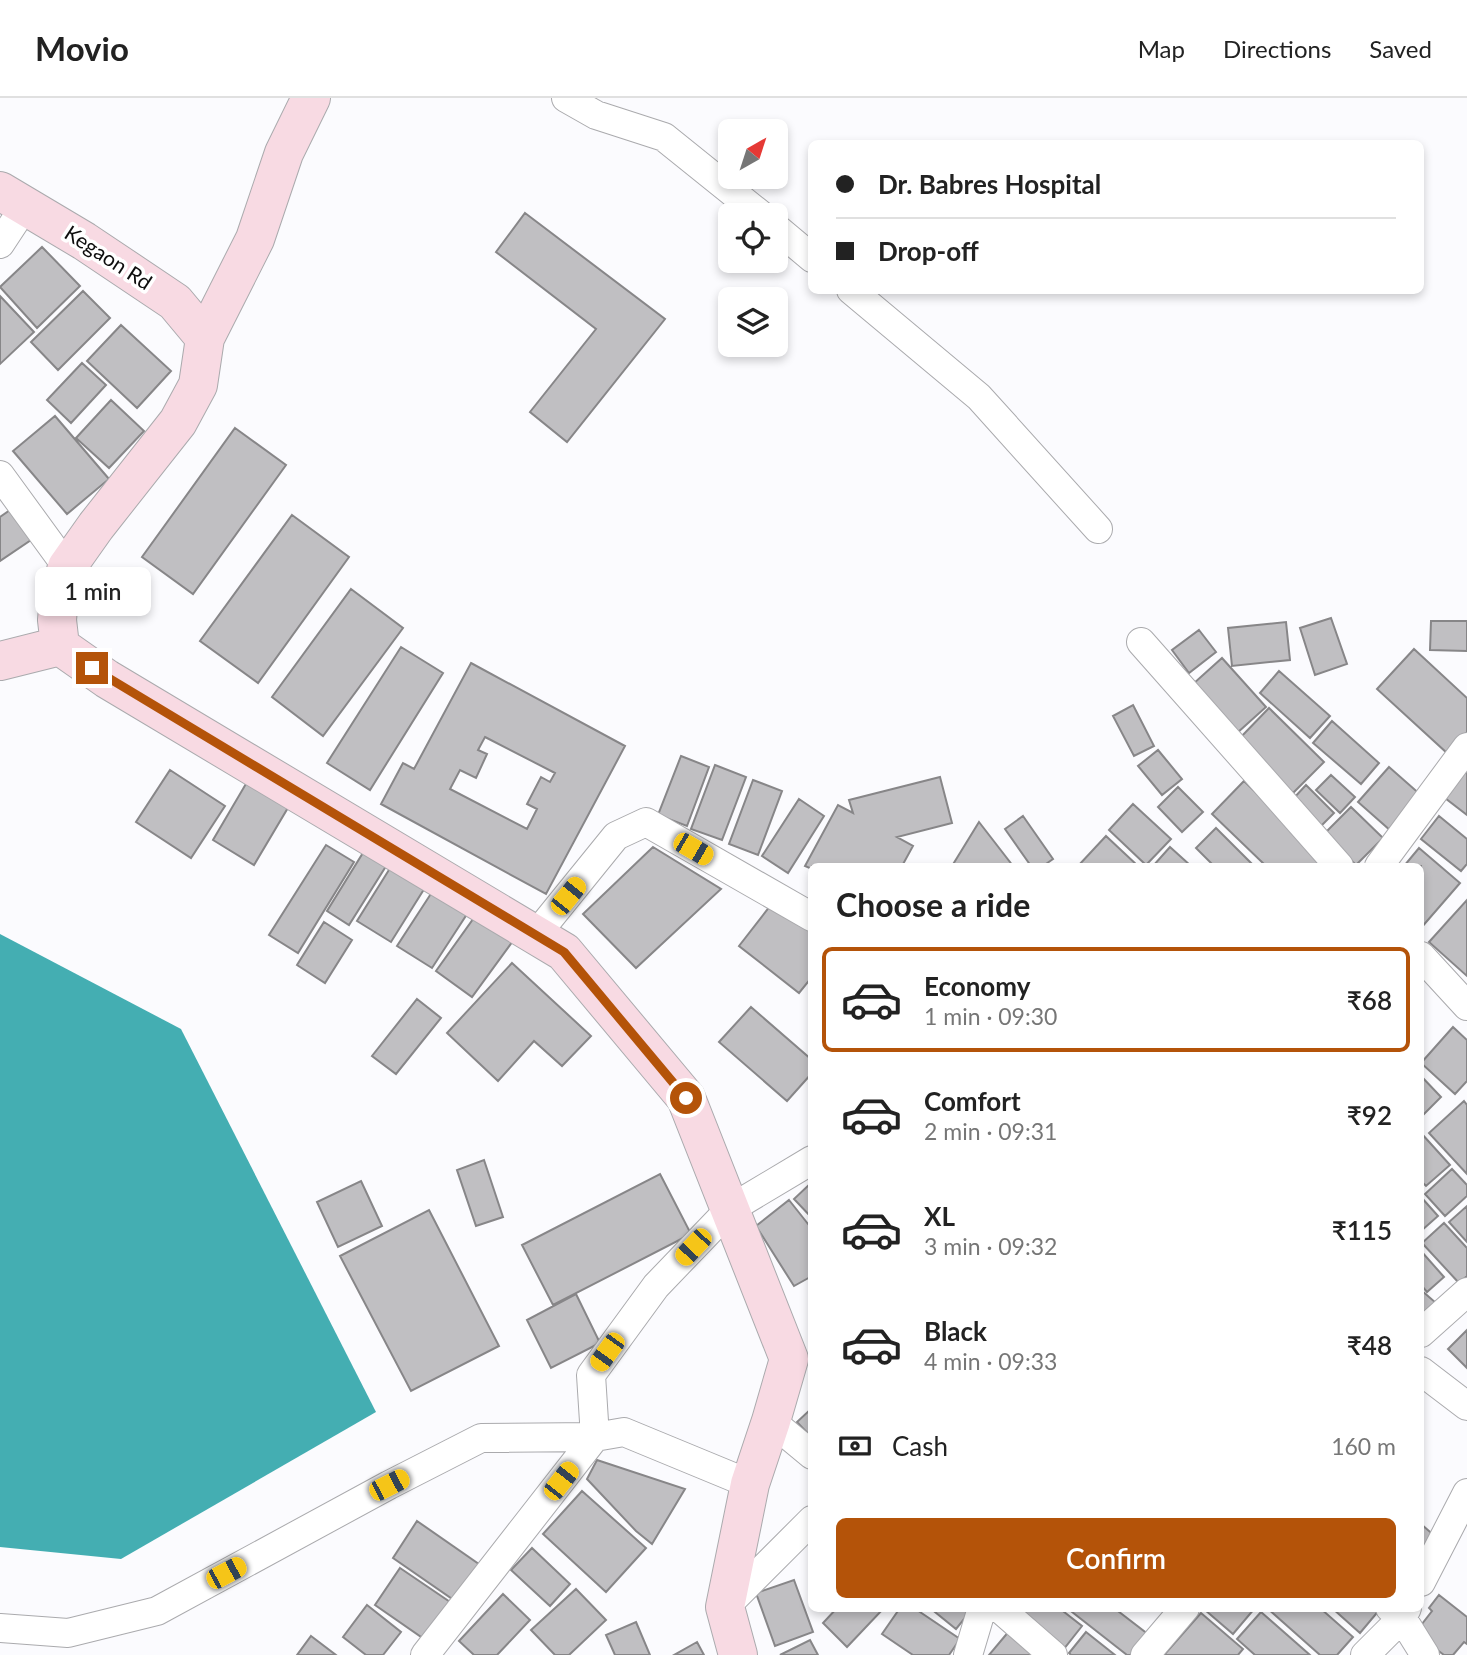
<!DOCTYPE html>
<html lang="en">
<head>
<meta charset="utf-8">
<style>
	:root { --surface:#fff; --page:#f2f2f2; --text:#222; --muted:#767676; --line:#e0e0e0; --accent:#b45309 }
	body { margin:0; font-family:Lato,sans-serif; background:var(--page); color:var(--text); height:100vh; display:flex; flex-direction:column; font-size:26px; white-space:nowrap }
	* { box-sizing:border-box; margin:0 }
	p { font-size:23px; color:var(--muted) }
	.icon { flex:none; width:38px; height:38px; fill:none; stroke:currentColor; stroke-width:2; stroke-linecap:round; stroke-linejoin:round }
	.map { position:relative; flex:1; overflow:hidden }
	.panel { position:absolute; left:808px; top:765px; width:616px; height:749px; display:flex; flex-direction:column; background:var(--surface); border-radius:10px; box-shadow:0 4px 10px #0003 }
	.panel>* { flex:none }
	.banner { position:absolute; left:808px; top:42px; width:616px; height:154px; border-radius:10px; box-shadow:0 4px 10px #0003; display:grid; align-content:center; height:154px; padding:0 28px; background:var(--surface) }
	.needle { width:46px; rotate:39deg }
	.fabs { position:absolute; left:718px; top:21px; display:grid; gap:14px }
	.fabs a { display:grid; place-items:center; width:70px; height:70px; border-radius:10px; background:var(--surface); box-shadow:0 4px 10px #0003; font-size:35px }
	.end { position:absolute; width:32px; height:32px; margin:-16px; border:9px solid #b45309; background:#fff; box-shadow:0 0 0 4px #fff }
	.from { border-radius:50% }
	.bubble { position:absolute; height:49px; border-radius:10px; background:var(--surface); box-shadow:0 4px 10px #0003; font-size:23px; font-weight:600; line-height:49px; text-align:center }
	.car { position:absolute; width:21px; height:42px; margin:-21px -10px; border-radius:9px; box-shadow:0 0 5px 2px #0007; background:linear-gradient(#f5c518 24%,#345 0 40%,#f5c518 0 76%,#345 0 86%,#f5c518 0) }
	.banner b { display:flex; align-items:center; gap:24px; height:66px; font-size:26px }
	.banner b+b { border-top:2px solid var(--line) }
	.banner i { width:18px; height:18px; background:var(--text) }
	ul { padding:0; list-style:none }
	li { display:flex; align-items:center; gap:21px; height:105px; margin:0 14px 10px; padding:0 14px; border:4px solid transparent; border-radius:10px }
	li div { flex:1 }
	li b { display:block; font-size:26px }
	li em { font-style:normal; font-weight:600 }
	li.active { border-color:var(--accent) }
	li>.icon { width:63px; height:63px; stroke-width:1.5 }
	h2 { padding:0 28px; font-size:32px; line-height:84px }
	.pay { display:flex; align-items:center; gap:18px; height:77px; padding:0 28px; font-size:26px }
	.pay p { margin-inline-start:auto }
	.cta { display:flex; gap:14px; margin-top:auto; padding:14px 28px }
	.cta a { flex:1; height:80px; border-radius:10px; background:var(--accent); color:#fff; font-size:28px; font-weight:600; line-height:80px; text-align:center }
	header { display:flex; align-items:center; gap:42px; box-sizing:border-box; height:98px; padding:0 35px; background:var(--surface); border-bottom:2px solid var(--line) }
	header strong { font-size:33px }
	nav { display:flex; gap:38px; margin-inline-start:auto; font-size:24px }
	.map>svg:first-child { display:block }
	.water { fill:#44aeb2 }
	.building { fill:#c0bfc2; stroke:#878688; stroke-width:2; fill-rule:evenodd }
	.lines { fill:none; stroke-linecap:round; stroke-linejoin:round }
	.street-casing { stroke:#aaaaad; stroke-width:30 }
	.secondary-casing { stroke:#aaaaad; stroke-width:40 }
	.street { stroke:#fff; stroke-width:28 }
	.secondary { stroke:#f8dae3; stroke-width:38 }
	.route { stroke:#b45309; stroke-width:9 }
	.labels { text-anchor:middle; stroke-width:7; stroke-linejoin:round; paint-order:stroke }
	.street-label { font-size:21px; fill:#0d0d0d; stroke:#fff }
</style>
</head>
<body>
<header>
<strong>Movio</strong>
<nav><a>Map</a><a>Directions</a><a>Saved</a></nav>
</header>
<div class="map">
<svg width="1467" height="1557" viewBox="0 0 1467 1557">
	<rect width="100%" height="100%" fill="#fbfbfe"/>
	<path class="water" d="M0 836 181 931 376 1314 121 1461 0 1449Z"/>
	<path class="building" d="M525 115 665 221 567 344 530 314 596 231 496 154Z
		M42 149 80 188 37 230 0 189Z
		M83 193 110 220 58 272 31 244Z
		M0 198 34 234 0 266Z
		M121 227 171 273 137 310 87 263Z
		M82 265 106 287 71 325 47 302Z
		M111 302 144 333 109 370 76 340Z
		M55 318 109 381 67 416 13 353Z
		M235 330 286 367 193 496 142 459Z
		M13 410 34 440 0 463V419Z
		M292 417 349 459 258 585 200 543Z
		M351 491 403 530 323 638 272 599Z
		M1331 520 1347 566 1315 577 1300 530Z
		M1431 523H1467V553L1430 552Z
		M1286 524 1290 562 1232 568 1228 530Z
		M1199 532 1216 554 1189 575 1172 552Z
		M401 549 443 575 370 692 327 665Z
		M1414 551 1467 600V634L1447 655 1377 591Z
		M1222 560 1266 609 1237 635 1193 586Z
		M471 565 625 648 546 796 381 706 403 665 414 671ZM485 639 555 675 550 684 541 679 527 706 537 711 527 731 450 691 460 672 476 680 487 656 478 652Z
		M1279 573 1330 618 1310 640 1260 595Z
		M1133 607 1154 648 1134 658 1113 618Z
		M1269 610 1324 664 1293 695 1238 642Z
		M1332 623 1379 665 1361 686 1313 645Z
		M1158 652 1182 681 1162 697 1138 668Z
		M681 658 709 669 687 728 658 717Z
		M715 667 746 679 722 742 691 731Z
		M1389 669 1422 698 1391 733 1358 704Z
		M170 672 225 708 191 760 136 724Z
		M1467 672V717L1445 700Z
		M1331 677 1355 699 1340 715 1316 692Z
		M940 679 952 725 897 739 913 748 902 768H812V771L805 768 838 707 853 715 849 702Z
		M753 682 782 693 758 757 729 746Z
		M1244 683 1332 768H1266L1212 716Z
		M247 684 289 708 254 767 213 742Z
		M1306 687 1334 715 1320 729 1292 702Z
		M1178 689 1203 714 1182 734 1158 709Z
		M799 701 824 718 788 775 762 758Z
		M1133 706 1171 741 1146 767 1109 732Z
		M1351 709 1383 740 1356 767 1324 736Z
		M1023 718 1053 761 1043 768H1031L1005 731Z
		M1439 718 1467 741V766L1461 773 1421 741Z
		M979 724 1013 768H952Z
		M1216 730 1251 765 1247 768H1214L1196 750Z
		M1106 738 1138 768H1078Z
		M326 747 354 764 298 855 269 837Z
		M653 749 721 791 636 870 583 816Z
		M1170 749 1191 768H1153Z
		M366 750 388 765 349 827 327 813Z
		M1419 750 1460 785 1421 830V768H1404Z
		M392 767 426 788 391 844 357 823Z
		M434 791 469 813 432 870 397 848Z
		M1467 802V878L1429 844Z
		M774 803 812 833V879L799 895 739 848Z
		M481 810 518 836 472 899 436 873Z
		M324 824 352 842 325 885 297 867Z
		M512 865 591 938 562 968 534 943 498 983 447 935Z
		M417 901 441 920 396 976 372 958Z
		M751 909 812 962V975L787 1003 719 944Z
		M1453 929 1467 942V983L1455 996 1421 965Z
		M1421 978 1441 999 1421 1019Z
		M1464 1003 1467 1007V1076L1429 1035Z
		M1421 1035 1450 1067 1426 1088 1421 1083Z
		M484 1062 503 1119 476 1128 457 1072Z
		M1452 1071 1467 1087V1098L1445 1118 1425 1096Z
		M660 1076 691 1136 553 1207 522 1147Z
		M361 1083 382 1128 338 1149 317 1104Z
		M812 1084V1120L794 1101Z
		M1421 1099 1438 1118 1421 1133Z
		M789 1102 812 1131V1178L794 1188 756 1128Z
		M1467 1108V1144L1449 1124Z
		M429 1112 499 1248 411 1293 340 1158Z
		M1444 1125 1467 1150V1178L1459 1185 1422 1145Z
		M1421 1153 1444 1179 1427 1194 1421 1187Z
		M1421 1192 1436 1205 1421 1221Z
		M576 1196 600 1245 551 1270 527 1222Z
		M1467 1232V1270L1448 1251Z
		M812 1310V1340L797 1324Z
		M597 1362 685 1391 652 1446 636 1433 587 1381Z
		M582 1393 646 1450 606 1494 543 1436Z
		M417 1423 486 1471 461 1507 393 1460Z
		M1421 1426 1437 1440 1421 1459Z
		M532 1450 570 1486 550 1508 511 1472Z
		M400 1470 453 1506 427 1543 375 1507Z
		M794 1482 813 1534 775 1548 756 1495Z
		M576 1491 606 1522 569 1557H555L531 1532Z
		M503 1496 530 1522 497 1557H474L459 1543Z
		M1439 1497 1467 1519V1546L1464 1544 1453 1557H1444L1415 1535 1432 1513 1429 1510Z
		M367 1507 401 1534 383 1557H366L343 1539Z
		M837 1510H884L847 1549 823 1525Z
		M900 1510H914L960 1541 949 1557H913L882 1536Z
		M930 1510H973L956 1531Z
		M1009 1510H1059L1082 1528 1063 1552Z
		M1067 1510H1114L1149 1537 1133 1557H1127Z
		M1207 1510H1255L1233 1536 1205 1512Z
		M1267 1510H1320L1353 1539 1337 1557H1320Z
		M1332 1510H1381L1360 1535Z
		M1261 1514 1310 1557H1255L1237 1541Z
		M1201 1515 1243 1551 1238 1557H1164Z
		M636 1524 650 1557H615L606 1537Z
		M1010 1532 1041 1557H989Z
		M1086 1534 1115 1557H1071L1069 1555Z
		M311 1538 336 1557H297Z
		M810 1542 818 1557H780Z
		M697 1544 704 1557H674Z"/>
	<g class="lines">
		<defs>
			<path id="street" d="M566 0 596 17 664 39 761 117
				M775 129 812 160
				M0 146 25 108
				M851 192 979 299 1098 431
				M0 377 67 469
				M1141 544 1339 768
				M1379 768 1467 649
				M535 838 616 738 646 724 812 819
				M1421 858 1467 908
				M1421 1235 1467 1194
				M1421 1273 1467 1308
				M771 1323 812 1357
				M1421 1484 1467 1395
				M725 1509 812 1422
				M999 1510 1053 1557
				M1390 1510 1402 1520 1425 1557
				M0 1530 68 1535 157 1513 389 1387 481 1340 595 1339 624 1334 750 1386
				M425 1557 595 1339 591 1277 656 1188 730 1111 812 1062
				M968 1557 982 1510
				M1145 1557 1185 1510
				M1365 1557 1402 1520 1407 1510"/>
			<path id="secondary" d="M311 0 284 55 255 141 205 240 198 287 178 324 96 428 67 469 59 498 57 522 60 548 107 581 564 854 686 1000 789 1261 771 1323 750 1386 725 1509 738 1557
				M0 93 84 143 175 204 205 240
				M0 563 60 548"/>
		</defs>
		<use href="#street" class="street-casing"/>
		<use href="#secondary" class="secondary-casing"/>
		<use href="#street" class="street"/>
		<use href="#secondary" class="secondary"/>
	</g>
	<g class="lines">
		<path class="route" d="M92 570 564 854 686 1000"/>
	</g>
	<g class="labels">
		<g class="street-label">
			<text transform="translate(108 160) rotate(33)" y="7">Kegaon Rd</text>
		</g>
	</g>
</svg>
<div class="fabs">
<a><svg class="needle" viewBox="-14 -14 28 28"><path d="M0-13l5 13h-10z" fill="#e53935"/><path d="M0 13l5-13h-10z" fill="#767676"/></svg></a>
<a><svg class="icon" aria-label="locate" viewBox="0 0 24 24"><circle cx="12" cy="12" r="6"/><path d="M12 2v4M12 18v4M2 12h4M18 12h4"/></svg></a>
<a><svg class="icon" aria-label="layers" viewBox="0 0 24 24"><path d="M12 4l9 5-9 5-9-5zM3 14l9 5 9-5"/></svg></a>
</div>
<i class="end from" style="left:686px;top:1000px"></i>
<i class="end" style="left:92px;top:570px"></i>
<div class="bubble" style="left:35px;top:469px;width:116px">1 min</div>
<i class="car" style="left:693px;top:751px;rotate:120deg"></i>
<i class="car" style="left:568px;top:798px;rotate:39deg"></i>
<i class="car" style="left:693px;top:1149px;rotate:223deg"></i>
<i class="car" style="left:607px;top:1254px;rotate:216deg"></i>
<i class="car" style="left:561px;top:1383px;rotate:38deg"></i>
<i class="car" style="left:389px;top:1387px;rotate:63deg"></i>
<i class="car" style="left:226px;top:1475px;rotate:62deg"></i>
<div class="banner">
<b><i class="from"></i>Dr. Babres Hospital</b>
<b><i></i>Drop-off</b>
</div>
<section class="panel">
<h2>Choose a ride</h2>
<ul>
<li class="active"><svg class="icon" aria-label="car" viewBox="0 0 24 24"><path d="M5 17H2v-5l4-1 3-4h7l3 4 3 1v5h-3M9 17h6M6 11h13"/><circle cx="7" cy="17" r="2"/><circle cx="17" cy="17" r="2"/></svg><div><b>Economy</b><p>1 min · 09:30</p></div><em>₹68</em></li>
<li><svg class="icon" aria-label="car" viewBox="0 0 24 24"><path d="M5 17H2v-5l4-1 3-4h7l3 4 3 1v5h-3M9 17h6M6 11h13"/><circle cx="7" cy="17" r="2"/><circle cx="17" cy="17" r="2"/></svg><div><b>Comfort</b><p>2 min · 09:31</p></div><em>₹92</em></li>
<li><svg class="icon" aria-label="car" viewBox="0 0 24 24"><path d="M5 17H2v-5l4-1 3-4h7l3 4 3 1v5h-3M9 17h6M6 11h13"/><circle cx="7" cy="17" r="2"/><circle cx="17" cy="17" r="2"/></svg><div><b>XL</b><p>3 min · 09:32</p></div><em>₹115</em></li>
<li><svg class="icon" aria-label="car" viewBox="0 0 24 24"><path d="M5 17H2v-5l4-1 3-4h7l3 4 3 1v5h-3M9 17h6M6 11h13"/><circle cx="7" cy="17" r="2"/><circle cx="17" cy="17" r="2"/></svg><div><b>Black</b><p>4 min · 09:33</p></div><em>₹48</em></li>
</ul>
<div class="pay"><svg class="icon" aria-label="cash" viewBox="0 0 24 24"><path d="M3 7h18v10H3z"/><circle cx="12" cy="12" r="2"/></svg>Cash<p>160 m</p></div>
<div class="cta"><a>Confirm</a></div>
</section>
</div>
</body>
</html>
